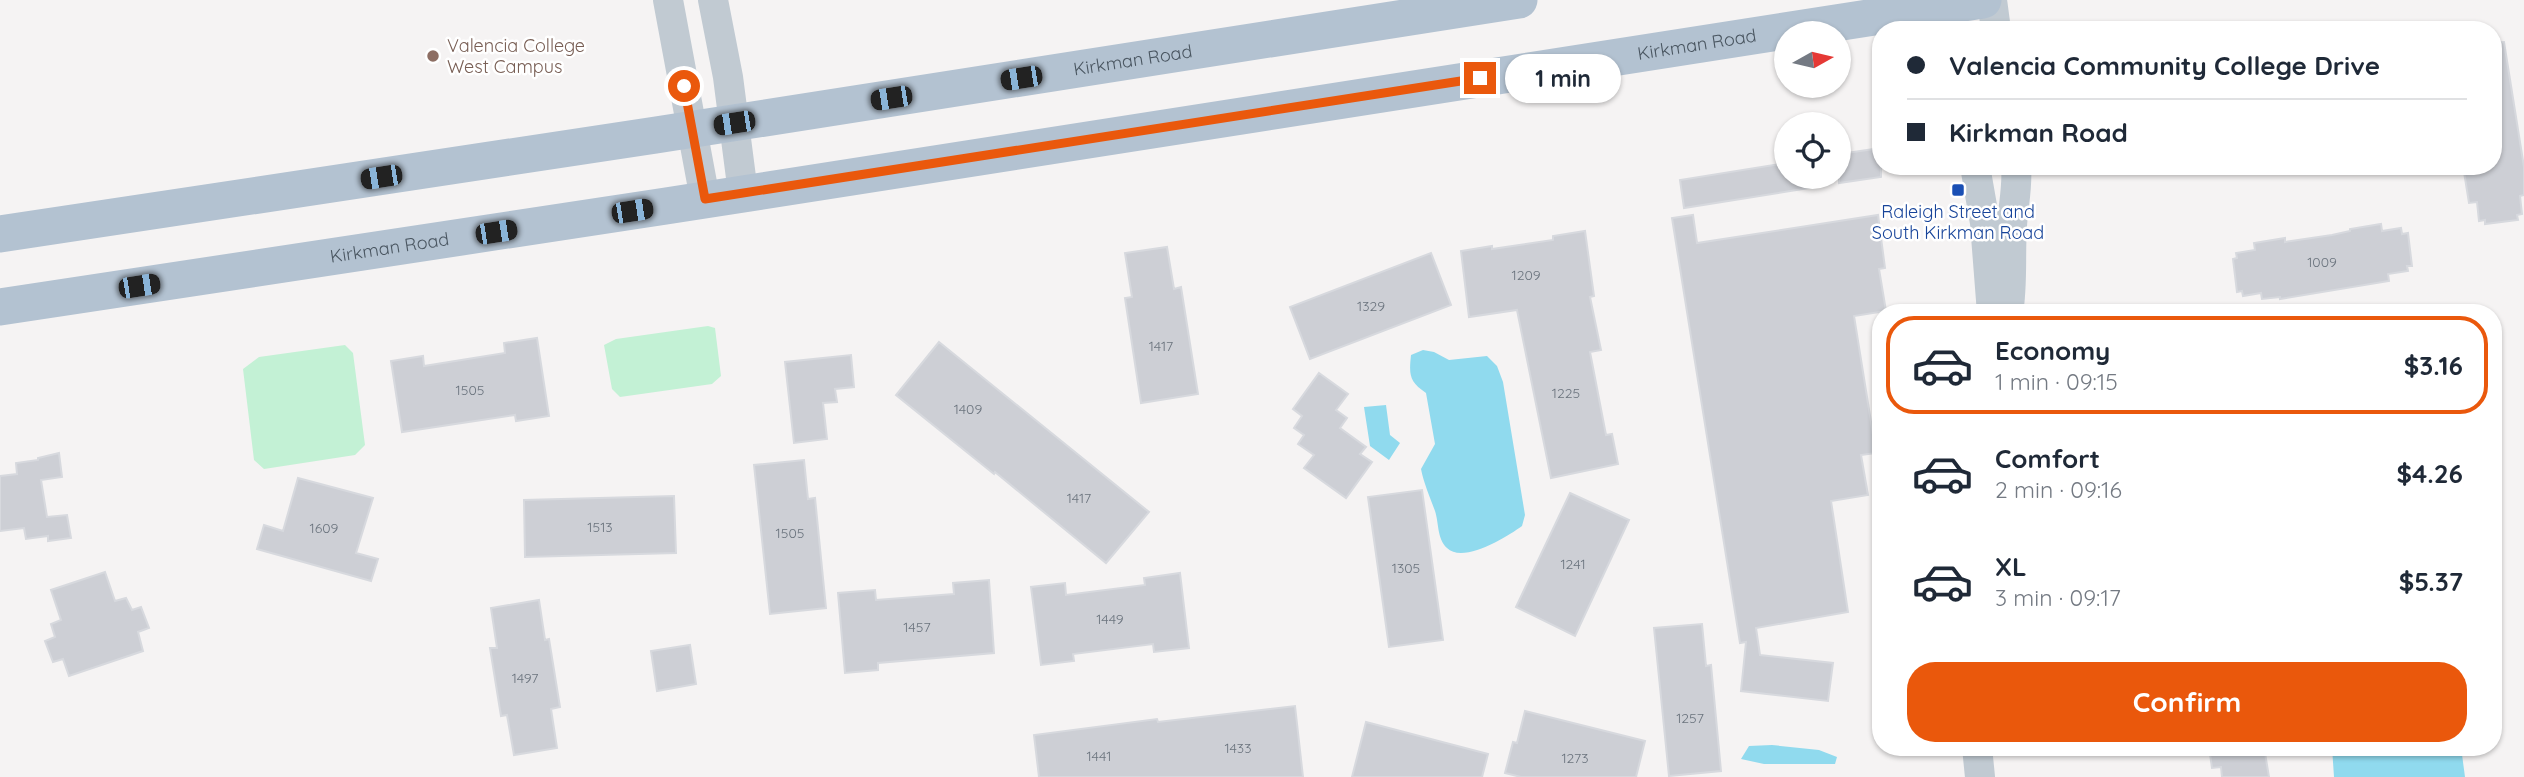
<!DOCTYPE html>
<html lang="en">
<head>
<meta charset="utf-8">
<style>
	:root { --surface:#fff; --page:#f6f6f7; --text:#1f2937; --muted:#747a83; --line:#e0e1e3; --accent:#ea580c }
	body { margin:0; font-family:Quicksand,sans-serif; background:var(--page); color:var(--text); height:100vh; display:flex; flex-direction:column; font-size:26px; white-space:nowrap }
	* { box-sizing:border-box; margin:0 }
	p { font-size:23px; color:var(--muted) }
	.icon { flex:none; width:38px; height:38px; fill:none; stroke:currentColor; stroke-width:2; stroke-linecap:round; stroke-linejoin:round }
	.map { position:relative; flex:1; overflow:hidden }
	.side { position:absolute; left:1872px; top:304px; width:630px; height:452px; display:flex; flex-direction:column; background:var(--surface); border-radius:28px; box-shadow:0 2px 5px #0004 }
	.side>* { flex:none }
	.guide { position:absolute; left:1872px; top:21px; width:630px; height:154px; border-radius:28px; box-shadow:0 2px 5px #0004; display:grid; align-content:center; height:154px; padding:0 35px; background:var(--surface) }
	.needle { width:46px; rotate:82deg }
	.controls { position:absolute; left:1774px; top:21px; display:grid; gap:14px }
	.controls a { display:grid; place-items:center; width:77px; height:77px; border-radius:50%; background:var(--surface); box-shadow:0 2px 5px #0004; font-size:35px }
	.end { position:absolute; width:32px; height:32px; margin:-16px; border:9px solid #ea580c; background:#fff; box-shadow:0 0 0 4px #fff }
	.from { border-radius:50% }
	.bubble { position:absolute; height:49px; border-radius:24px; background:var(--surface); box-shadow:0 2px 5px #0004; font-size:23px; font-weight:700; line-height:49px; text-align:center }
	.car { position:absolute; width:21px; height:42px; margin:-21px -10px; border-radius:9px; box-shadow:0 0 5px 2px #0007; background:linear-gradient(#222 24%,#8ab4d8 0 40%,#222 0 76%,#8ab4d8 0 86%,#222 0) }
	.guide b { display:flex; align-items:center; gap:24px; height:66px; font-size:26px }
	.guide b+b { border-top:2px solid var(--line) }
	.guide i { width:18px; height:18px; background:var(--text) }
	ul { padding:12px 0 0; list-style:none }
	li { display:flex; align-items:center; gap:21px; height:98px; margin:0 14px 10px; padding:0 21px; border:4px solid transparent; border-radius:28px }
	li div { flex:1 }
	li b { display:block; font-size:26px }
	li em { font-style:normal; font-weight:700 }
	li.current { border-color:var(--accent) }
	li>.icon { width:63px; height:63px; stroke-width:1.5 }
	.action { display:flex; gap:14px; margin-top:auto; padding:14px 35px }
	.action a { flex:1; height:80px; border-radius:28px; background:var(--accent); color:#fff; font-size:28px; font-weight:700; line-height:80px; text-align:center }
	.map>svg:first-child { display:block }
	.green { fill:#c3f1d5 }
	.water { fill:#90daee }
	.building { fill:#cdcfd5; stroke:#d7d9de; stroke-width:2 }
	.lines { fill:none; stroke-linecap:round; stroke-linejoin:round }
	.tertiary { stroke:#c1cad2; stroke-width:30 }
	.primary { stroke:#b3c2d1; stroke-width:37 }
	.route { stroke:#ea580c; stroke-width:9 }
	.education-dot { fill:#8d6e63; stroke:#fff; stroke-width:2.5 }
	.transit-dot { fill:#1a4fb4; stroke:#fff; stroke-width:2.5 }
	.labels { text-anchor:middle; stroke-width:5; stroke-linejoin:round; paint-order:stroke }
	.number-label { font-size:14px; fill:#6b747e }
	.street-label { font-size:18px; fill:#4a5661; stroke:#fff }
	.education-label { font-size:18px; fill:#785e54; stroke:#fff; text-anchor:start }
	.transit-label { font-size:18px; fill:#164399; stroke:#fff }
</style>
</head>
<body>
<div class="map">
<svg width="2524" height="777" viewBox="0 0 2524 777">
	<rect width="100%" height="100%" fill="#f5f3f3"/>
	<path class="green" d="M708 326 715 328 721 376 712 384 620 397 612 389 604 345 616 339Z
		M345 345 353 353 365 445 355 455 264 469 254 460 243 369 259 357Z"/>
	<path class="water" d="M1423 350 1434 352 1449 360 1487 356 1497 366 1503 382 1525 515 1522 526C1507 537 1463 564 1447 548 1437 539 1439 523 1435 511 1430 497 1424 484 1421 469L1435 444 1426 393C1409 381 1409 375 1411 355Z
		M1386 405 1390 435 1400 443 1389 460 1370 446 1364 407Z
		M1772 745 1819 750 1837 757 1835 764H1764L1741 759 1749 746Z
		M2332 747H2461L2465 777H2334Z"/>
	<path class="building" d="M2504 42 2524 167V195L2520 196 2522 214 2517 215 2518 220 2485 224V220L2479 221 2477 202 2469 203 2464 172H2468L2467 166H2494V43Z
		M1881 148V177L1839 183V154Z
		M1787 163V177H1822V186L1684 208 1680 180Z
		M1693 215 1697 243 1878 215 1885 268 1879 269 1886 311 1854 316 1876 453 1861 455 1868 495 1831 501 1848 612 1756 628 1760 655 1833 663 1828 701 1741 691 1746 642 1740 643 1672 218Z
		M2381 224 2382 231 2401 228 2402 234 2408 233 2412 266H2407L2408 271 2388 274 2389 281 2280 299V297L2262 299 2261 293 2243 296 2242 291 2237 292 2233 259 2237 258 2236 253 2255 250 2254 243 2285 238V242L2332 235 2350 231V229Z
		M1585 231 1594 296 1590 297 1601 350 1590 352 1606 435 1612 434 1618 464 1551 478 1517 310 1469 317 1461 251 1492 246V249L1553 240V236Z
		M1167 247 1174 289 1181 287 1198 394 1141 403 1125 298 1132 297 1125 253Z
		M1431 253 1451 305 1310 359 1290 307Z
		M537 338 549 416 516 421 515 415 402 432 391 361 423 356 424 366 505 353 504 343Z
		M939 342 1149 512 1106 563 995 472 994 474 896 395Z
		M851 355 854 387 835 389 837 402 823 403 827 439 794 443 785 362Z
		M1319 373 1348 394 1336 410 1347 418 1340 428 1366 447 1360 454 1372 462 1346 498 1304 468 1314 455 1298 444 1304 435 1294 428 1302 416 1293 409Z
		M59 453 62 477 41 480 47 517 67 515 71 538 48 541V536L26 539 24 528 0 531V476L17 474 16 463 38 460V458Z
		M804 460 808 499 815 498 826 608 770 614 754 465Z
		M298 478 373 498 356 553 378 559 371 581 257 549 264 525 283 531Z
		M1422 490 1443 640 1389 647 1368 497Z
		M1570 493 1629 520 1575 636 1516 607Z
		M674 496 676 553 525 557 524 500Z
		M105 572 115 601 126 598 132 610 141 607 149 628 138 632 143 651 69 676 63 659 53 662 45 641 55 637 51 624 61 620 51 590Z
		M1180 573 1189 648 1154 652 1153 644 1073 654 1074 661 1041 665 1031 587 1065 583 1066 595 1145 585 1144 578Z
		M989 580 994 653 878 663V670L845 673 838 593 875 590 876 600 954 594 953 583Z
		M539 600 545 640 549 639 560 707 551 709 557 748 514 755 507 715 501 716 490 648H497L491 608Z
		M1702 624 1706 666 1711 665 1721 771 1669 776 1654 628Z
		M690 645 696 684 657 691 651 651Z
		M1295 706 1303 777H1039L1034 735 1157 719 1158 722Z
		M1525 711 1645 741 1636 777H1521L1505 773 1513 742 1517 743Z
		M1366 722 1488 754 1482 777H1352Z
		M2209 747H2264L2269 777H2222L2221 767 2212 768Z"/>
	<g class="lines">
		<path class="tertiary" d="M668 0 705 199
			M713 0 728 77 743 193
			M1992 0 1996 30
			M1975 166 1985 223 1992 313
			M2008 313C2013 284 2010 255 2012 226 2013 206 2018 186 2016 166
			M1977 747 1980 777"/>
		<g class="primary">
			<path id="s1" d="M0 234 656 135 1519 0"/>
			<path id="s2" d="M0 307 666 206 1983 0"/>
		</g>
	</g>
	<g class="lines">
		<path class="route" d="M684 86 705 199 1480 78"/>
	</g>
	<circle class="education-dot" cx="433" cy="56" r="7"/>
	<rect class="transit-dot" x="1951" y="183" width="14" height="14" rx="3.5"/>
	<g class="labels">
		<g class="number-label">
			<text x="2322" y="267">1009</text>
			<text x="1526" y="280">1209</text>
			<text x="1371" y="311">1329</text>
			<text x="1161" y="351">1417</text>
			<text x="470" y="395">1505</text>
			<text x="1566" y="398">1225</text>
			<text x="968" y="414">1409</text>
			<text x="1079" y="503">1417</text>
			<text x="600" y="532">1513</text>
			<text x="324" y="533">1609</text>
			<text x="790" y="538">1505</text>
			<text x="1573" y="569">1241</text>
			<text x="1406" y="573">1305</text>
			<text x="1110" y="624">1449</text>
			<text x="917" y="632">1457</text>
			<text x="525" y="683">1497</text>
			<text x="1690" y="723">1257</text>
			<text x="1238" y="753">1433</text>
			<text x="1099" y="761">1441</text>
			<text x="1575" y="763">1273</text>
		</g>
		<g class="street-label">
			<text dy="6" stroke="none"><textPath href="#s2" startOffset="1717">Kirkman Road</textPath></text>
			<text dy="6" stroke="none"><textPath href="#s1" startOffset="1146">Kirkman Road</textPath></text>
			<text dy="6" stroke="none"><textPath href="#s2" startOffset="394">Kirkman Road</textPath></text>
		</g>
		<g class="education-label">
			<text x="447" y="52">Valencia College<tspan x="447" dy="21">West Campus</tspan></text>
		</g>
		<g class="transit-label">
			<text x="1958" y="218">Raleigh Street and<tspan x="1958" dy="21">South Kirkman Road</tspan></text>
		</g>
	</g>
</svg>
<div class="controls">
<a><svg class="needle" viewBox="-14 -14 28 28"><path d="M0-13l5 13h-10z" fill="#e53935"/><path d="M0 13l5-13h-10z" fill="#747a83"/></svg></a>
<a><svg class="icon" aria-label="locate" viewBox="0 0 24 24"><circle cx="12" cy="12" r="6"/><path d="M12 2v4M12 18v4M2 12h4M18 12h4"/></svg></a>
</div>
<i class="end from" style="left:684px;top:86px"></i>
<i class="end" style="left:1480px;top:78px"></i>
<div class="bubble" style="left:1505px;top:54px;width:116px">1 min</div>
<i class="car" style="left:1021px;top:78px;rotate:261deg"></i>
<i class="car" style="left:891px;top:98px;rotate:261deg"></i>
<i class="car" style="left:734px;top:123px;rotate:261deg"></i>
<i class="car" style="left:381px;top:177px;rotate:261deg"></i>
<i class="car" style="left:632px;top:211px;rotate:81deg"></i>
<i class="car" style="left:496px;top:232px;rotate:81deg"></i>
<i class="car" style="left:139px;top:286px;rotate:81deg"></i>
<div class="guide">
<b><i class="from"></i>Valencia Community College Drive</b>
<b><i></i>Kirkman Road</b>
</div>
<section class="side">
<ul>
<li class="current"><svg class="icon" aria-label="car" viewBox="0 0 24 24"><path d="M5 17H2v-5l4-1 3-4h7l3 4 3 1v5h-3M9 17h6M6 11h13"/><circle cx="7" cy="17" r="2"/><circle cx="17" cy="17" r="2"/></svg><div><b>Economy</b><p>1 min · 09:15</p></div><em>$3.16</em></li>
<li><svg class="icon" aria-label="car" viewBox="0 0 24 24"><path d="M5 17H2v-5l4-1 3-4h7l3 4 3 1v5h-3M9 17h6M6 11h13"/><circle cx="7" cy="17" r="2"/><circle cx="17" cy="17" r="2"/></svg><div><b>Comfort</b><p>2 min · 09:16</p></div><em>$4.26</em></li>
<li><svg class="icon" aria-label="car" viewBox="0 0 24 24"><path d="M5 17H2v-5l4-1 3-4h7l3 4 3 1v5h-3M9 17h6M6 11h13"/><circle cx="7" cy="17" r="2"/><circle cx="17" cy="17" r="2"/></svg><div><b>XL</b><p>3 min · 09:17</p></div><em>$5.37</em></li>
</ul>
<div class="action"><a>Confirm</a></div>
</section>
</div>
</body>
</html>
